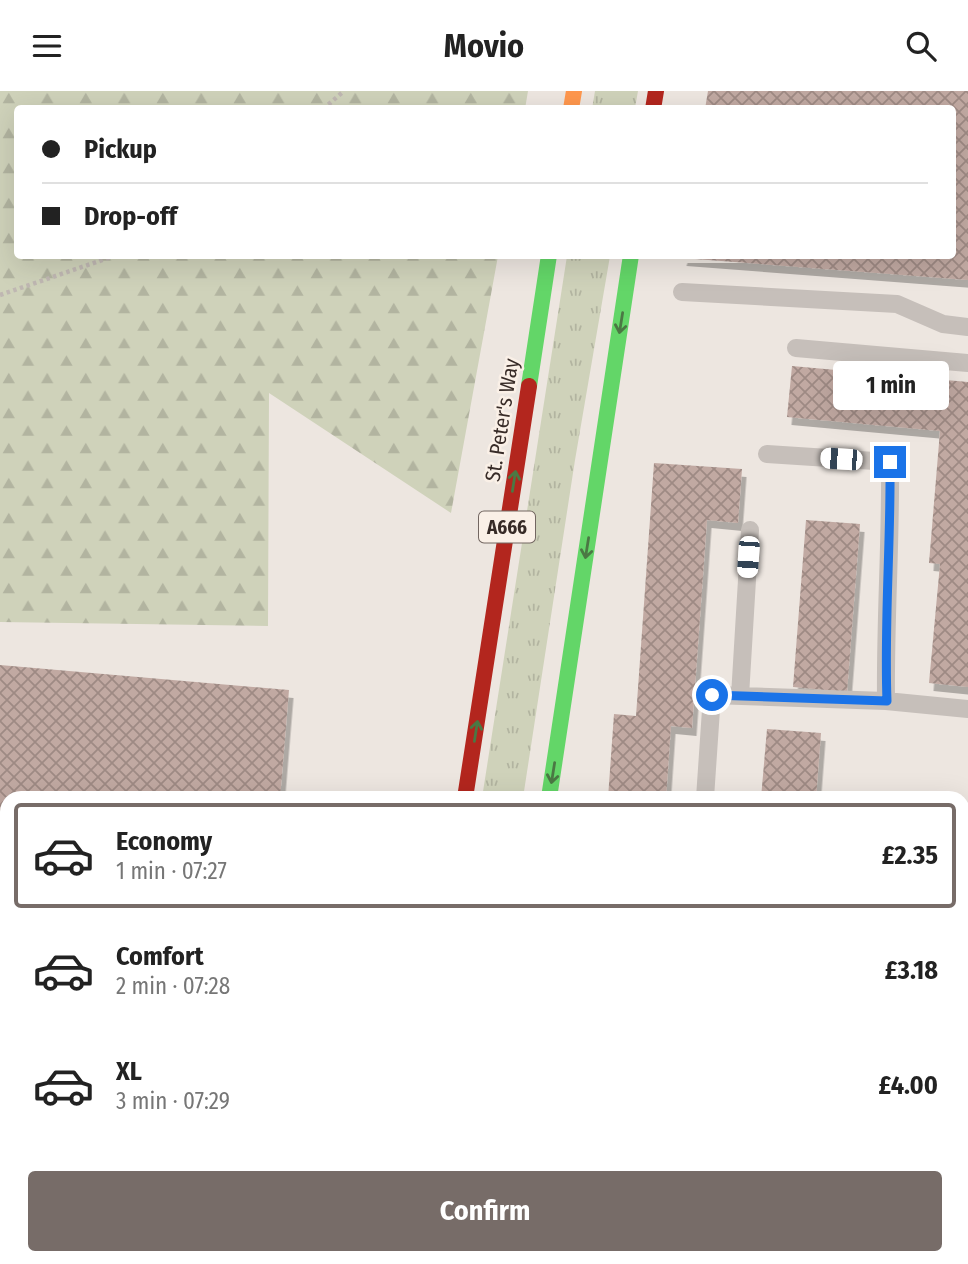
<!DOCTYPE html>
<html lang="en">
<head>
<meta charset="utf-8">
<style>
	:root { --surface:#fff; --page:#f2f2f2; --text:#222; --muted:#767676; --line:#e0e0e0; --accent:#776c68 }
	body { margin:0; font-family:"Fira Sans Condensed",sans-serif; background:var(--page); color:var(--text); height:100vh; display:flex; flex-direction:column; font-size:26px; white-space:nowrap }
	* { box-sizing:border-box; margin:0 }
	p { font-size:23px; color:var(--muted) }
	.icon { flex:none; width:38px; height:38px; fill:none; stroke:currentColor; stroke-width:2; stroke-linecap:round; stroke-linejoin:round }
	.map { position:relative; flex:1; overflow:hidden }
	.sheet { position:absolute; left:0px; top:700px; width:970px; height:474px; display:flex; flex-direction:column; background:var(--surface); border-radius:21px 21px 0 0; box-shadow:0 7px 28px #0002 }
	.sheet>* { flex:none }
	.banner { position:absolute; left:14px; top:14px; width:942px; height:154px; border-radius:7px; box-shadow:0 7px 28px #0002; display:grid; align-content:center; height:154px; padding:0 28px; background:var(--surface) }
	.end { position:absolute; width:32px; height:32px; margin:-16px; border:9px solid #1a73e8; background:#fff; box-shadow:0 0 0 4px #fff }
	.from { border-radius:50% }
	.bubble { position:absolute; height:49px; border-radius:7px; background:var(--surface); box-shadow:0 7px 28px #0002; font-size:23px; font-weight:700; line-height:49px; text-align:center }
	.car { position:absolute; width:21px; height:42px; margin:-21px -10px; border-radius:9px; box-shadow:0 0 5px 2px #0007; background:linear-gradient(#fff 24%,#345 0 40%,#fff 0 76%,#345 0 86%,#fff 0) }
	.banner b { display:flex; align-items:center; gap:24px; height:66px; font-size:26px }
	.banner b+b { border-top:2px solid var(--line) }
	.banner i { width:18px; height:18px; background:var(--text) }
	ul { padding:12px 0 0; list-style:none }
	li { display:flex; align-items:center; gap:21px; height:105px; margin:0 14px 10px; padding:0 14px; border:4px solid transparent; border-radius:7px }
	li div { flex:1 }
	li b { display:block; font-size:26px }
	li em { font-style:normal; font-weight:700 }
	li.on { border-color:var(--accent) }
	li>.icon { width:63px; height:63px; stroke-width:1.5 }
	.primary-button { display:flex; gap:14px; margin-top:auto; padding:14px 28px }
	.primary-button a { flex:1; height:80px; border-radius:7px; background:var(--accent); color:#fff; font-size:28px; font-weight:700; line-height:80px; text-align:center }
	header { display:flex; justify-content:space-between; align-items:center; height:91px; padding:0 28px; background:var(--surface); font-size:32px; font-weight:700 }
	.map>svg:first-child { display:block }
	.grass { fill:url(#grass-tufts) }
	.forest { fill:url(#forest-firs) }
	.building { fill:url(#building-cross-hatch); filter:url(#shadow) }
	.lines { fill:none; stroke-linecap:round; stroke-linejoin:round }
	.path { stroke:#bfb7b2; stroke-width:4.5; stroke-dasharray:3.5 3.5; stroke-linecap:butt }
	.lane { stroke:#c6bfba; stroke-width:18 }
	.fast { stroke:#63d668; stroke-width:16 }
	.slow { stroke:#ff974d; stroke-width:16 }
	.jam { stroke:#b3261e; stroke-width:16 }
	.oneway { stroke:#4b7844 }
	.route { stroke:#1a73e8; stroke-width:9 }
	.labels { text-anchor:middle; stroke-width:5; stroke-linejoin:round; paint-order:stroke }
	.shield { fill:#faf0e7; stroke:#726661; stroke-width:2 }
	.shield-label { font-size:19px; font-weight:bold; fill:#372b27 }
	.street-label { font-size:21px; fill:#372b27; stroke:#faf0e7 }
</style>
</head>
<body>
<header><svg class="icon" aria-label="menu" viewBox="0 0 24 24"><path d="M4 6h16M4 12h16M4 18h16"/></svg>Movio<svg class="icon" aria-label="search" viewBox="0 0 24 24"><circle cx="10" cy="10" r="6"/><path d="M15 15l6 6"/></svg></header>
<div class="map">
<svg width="968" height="1173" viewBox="0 0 968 1173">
	<defs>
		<pattern id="grass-tufts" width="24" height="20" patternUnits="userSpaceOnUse" patternTransform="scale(1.75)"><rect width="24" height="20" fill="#cfd2ba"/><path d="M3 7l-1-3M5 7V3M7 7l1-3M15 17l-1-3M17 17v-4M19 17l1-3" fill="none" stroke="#b2b4a0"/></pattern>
		<pattern id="forest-firs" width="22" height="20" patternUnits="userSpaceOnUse" patternTransform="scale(1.75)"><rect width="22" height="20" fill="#cfd2ba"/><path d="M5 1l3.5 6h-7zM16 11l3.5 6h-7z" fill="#b2b4a0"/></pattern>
		<pattern id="building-cross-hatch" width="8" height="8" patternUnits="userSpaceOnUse" patternTransform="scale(1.75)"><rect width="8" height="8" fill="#c1a9a2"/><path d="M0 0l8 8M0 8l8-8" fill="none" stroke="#9e8a84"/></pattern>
		<filter id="shadow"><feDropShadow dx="4.5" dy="8" stdDeviation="0" flood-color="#0004"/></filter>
	</defs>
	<rect width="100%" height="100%" fill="#ede6e0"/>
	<path class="grass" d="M595 0H638L635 17 592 18Z
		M567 165H610L575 369 523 707H482Z"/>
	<path class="forest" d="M0 0H528L525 18H18V164L498 165 451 422 269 302 268 535 0 531Z"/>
	<path class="building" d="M708 0H968V189L682 167 683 164H952V18H705Z
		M792 275 968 291V596L929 592 940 473 929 472 940 340 787 326Z
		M654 372 742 378 738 432 707 429 692 637 671 635 666 707H608L614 623 636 625Z
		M806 429 860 433 847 601 793 596Z
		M0 574 289 599 280 707H7V1167H157V1173H0Z
		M767 638 821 642 816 707H761Z
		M962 1020 968 1021V1080L965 1114H968V1173H736L737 1167H962Z"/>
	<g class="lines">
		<path class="path" d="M323 18 344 0
			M0 204 117 164"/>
		<path class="lane" d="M682 201 897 213 943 233 968 236
			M796 257 968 272
			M767 363 890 371C891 451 885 530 886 610L968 618
			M740 605 750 439
			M705 707 712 604 886 610
			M962 986H968"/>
		<path class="fast" d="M529 295 549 164
			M549 707 631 164"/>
		<path class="slow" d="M571 18 574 0
			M378 1173 379 1167"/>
		<path class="jam" d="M653 18 656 0
			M465 707 529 295
			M466 1173 467 1167"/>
	</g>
	<defs><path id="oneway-shaft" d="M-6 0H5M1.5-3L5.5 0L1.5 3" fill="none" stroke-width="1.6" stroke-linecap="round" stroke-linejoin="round" transform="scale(1.75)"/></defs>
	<g class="oneway">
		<use href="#oneway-shaft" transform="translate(621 232) rotate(99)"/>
		<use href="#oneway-shaft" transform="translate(514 390) rotate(-81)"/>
		<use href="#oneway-shaft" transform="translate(587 457) rotate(99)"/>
		<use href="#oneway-shaft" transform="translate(476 640) rotate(-81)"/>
		<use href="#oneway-shaft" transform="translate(553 682) rotate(99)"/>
	</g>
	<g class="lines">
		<path class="route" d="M712 604 887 610C884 530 891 451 890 371"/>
	</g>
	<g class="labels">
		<rect class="shield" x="479" y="420.5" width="56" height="31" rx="5"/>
		<g class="shield-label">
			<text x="507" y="443">A666</text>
		</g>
		<g class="street-label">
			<text transform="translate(502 329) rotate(-81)" y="7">St. Peter's Way</text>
		</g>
	</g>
</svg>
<i class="end from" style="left:712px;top:604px"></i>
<i class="end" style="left:890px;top:371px"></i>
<div class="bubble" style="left:833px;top:270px;width:116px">1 min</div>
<i class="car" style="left:841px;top:368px;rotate:274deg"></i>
<i class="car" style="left:748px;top:466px;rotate:184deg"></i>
<div class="banner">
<b><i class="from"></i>Pickup</b>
<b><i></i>Drop-off</b>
</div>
<section class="sheet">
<ul>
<li class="on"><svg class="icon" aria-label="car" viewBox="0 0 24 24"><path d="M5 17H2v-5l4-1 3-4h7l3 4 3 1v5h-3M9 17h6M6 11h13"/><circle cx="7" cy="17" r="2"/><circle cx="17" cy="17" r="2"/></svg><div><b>Economy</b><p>1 min · 07:27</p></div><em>£2.35</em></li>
<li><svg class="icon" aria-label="car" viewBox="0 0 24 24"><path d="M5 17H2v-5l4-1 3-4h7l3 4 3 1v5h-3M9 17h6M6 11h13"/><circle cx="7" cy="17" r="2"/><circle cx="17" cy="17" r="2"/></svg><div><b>Comfort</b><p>2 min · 07:28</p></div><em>£3.18</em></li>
<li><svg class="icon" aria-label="car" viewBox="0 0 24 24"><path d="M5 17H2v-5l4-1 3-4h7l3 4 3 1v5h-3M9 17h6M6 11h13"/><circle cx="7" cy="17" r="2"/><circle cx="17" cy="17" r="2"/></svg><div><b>XL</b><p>3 min · 07:29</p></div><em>£4.00</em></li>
</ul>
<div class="primary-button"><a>Confirm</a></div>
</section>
</div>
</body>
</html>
